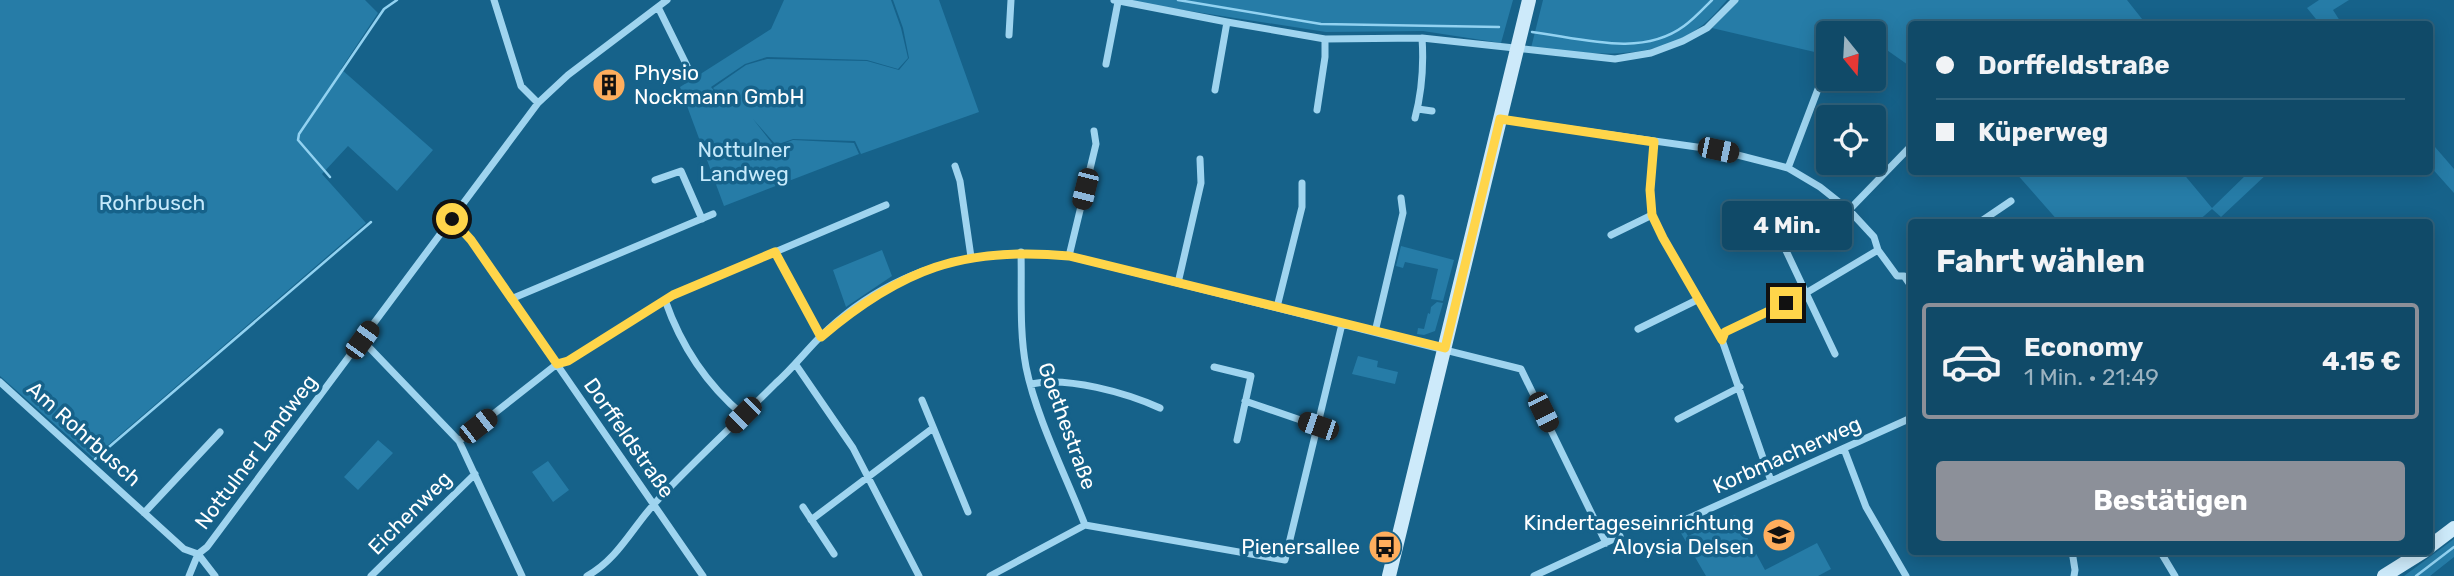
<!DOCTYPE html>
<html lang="de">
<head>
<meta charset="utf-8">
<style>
	:root { --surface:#104a68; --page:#19516e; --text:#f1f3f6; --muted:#9cb3c0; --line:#30627c; --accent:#8c9099 }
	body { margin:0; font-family:Rubik,sans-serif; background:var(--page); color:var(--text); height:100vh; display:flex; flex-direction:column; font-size:26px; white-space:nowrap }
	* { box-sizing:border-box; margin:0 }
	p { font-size:23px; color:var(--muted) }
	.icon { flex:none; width:38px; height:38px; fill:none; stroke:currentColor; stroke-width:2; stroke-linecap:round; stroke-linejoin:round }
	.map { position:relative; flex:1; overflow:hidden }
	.drawer { position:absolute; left:1908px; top:219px; width:525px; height:336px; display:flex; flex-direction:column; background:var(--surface); border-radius:7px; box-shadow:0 4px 18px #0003,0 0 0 2px var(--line) }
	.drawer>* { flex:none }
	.guide { position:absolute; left:1908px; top:21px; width:525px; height:154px; border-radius:7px; box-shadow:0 4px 18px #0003,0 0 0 2px var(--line); display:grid; align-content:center; height:154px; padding:0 28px; background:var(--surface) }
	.needle { width:46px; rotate:162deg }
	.tools { position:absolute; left:1816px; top:21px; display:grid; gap:14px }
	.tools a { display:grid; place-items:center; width:70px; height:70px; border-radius:7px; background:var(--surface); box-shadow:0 4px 18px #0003,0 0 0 2px var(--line); font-size:35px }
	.end { position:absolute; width:32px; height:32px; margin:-16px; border:9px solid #ffd54a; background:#111; box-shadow:0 0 0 4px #111 }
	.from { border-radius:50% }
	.bubble { position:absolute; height:49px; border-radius:7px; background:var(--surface); box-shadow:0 4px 18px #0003,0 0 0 2px var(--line); font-size:23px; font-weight:700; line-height:49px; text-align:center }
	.car { position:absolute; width:21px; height:42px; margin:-21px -10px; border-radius:9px; box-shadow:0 0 5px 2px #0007; background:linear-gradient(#222 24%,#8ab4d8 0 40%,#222 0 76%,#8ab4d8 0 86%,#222 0) }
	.guide b { display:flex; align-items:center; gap:24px; height:66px; font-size:26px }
	.guide b+b { border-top:2px solid var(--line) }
	.guide i { width:18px; height:18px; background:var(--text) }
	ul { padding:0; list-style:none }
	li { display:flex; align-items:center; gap:21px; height:116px; margin:0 14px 10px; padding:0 14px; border:4px solid transparent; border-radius:7px }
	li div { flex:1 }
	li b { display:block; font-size:26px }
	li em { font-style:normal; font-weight:700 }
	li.current { border-color:var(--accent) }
	li>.icon { width:63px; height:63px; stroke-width:1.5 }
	h2 { padding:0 28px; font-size:32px; line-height:84px }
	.button { display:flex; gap:14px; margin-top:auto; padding:14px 28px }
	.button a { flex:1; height:80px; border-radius:7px; background:var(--accent); color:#fff; font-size:28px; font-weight:700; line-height:80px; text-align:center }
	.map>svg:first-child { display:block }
	.green { fill:#267ca7 }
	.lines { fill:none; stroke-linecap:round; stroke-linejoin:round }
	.stream { stroke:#92d2f1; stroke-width:2.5 }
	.minor { stroke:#9fd4ef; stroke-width:7 }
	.secondary { stroke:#cdeafa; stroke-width:14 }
	.route { stroke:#ffd54a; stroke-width:9 }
	.labels { text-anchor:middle; stroke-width:7; stroke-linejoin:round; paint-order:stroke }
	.poi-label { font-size:21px; fill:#fff; stroke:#16628a; text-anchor:end }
	.park-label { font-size:21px; fill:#c5e9fb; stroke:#16628a }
	.street-label { font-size:21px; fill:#fff; stroke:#16628a }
</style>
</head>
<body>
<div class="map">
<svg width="2454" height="576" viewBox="0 0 2454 576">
	<rect width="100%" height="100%" fill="#16628a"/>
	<path class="green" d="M0 0H365L378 13 341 69 433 150 397 191 348 146 322 174 366 223 93 458 0 376Z
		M784 0H891L901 28 908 58 898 69 867 60 767 57 745 64 711 87 722 100 712 106 725 100 713 88 746 65 767 59 867 61 899 70 909 58 903 28 893 0H939L979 112 861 154 855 141 793 139 776 145 753 119 775 147 793 140 854 143 859 154 724 206 680 87 771 29Z
		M1119 0H1513L1501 43 1423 31 1326 32Z
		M1543 0H1727C1719 9 1710 20 1700 27 1650 64 1588 53 1531 48Z
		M1738 0H2127L2146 24H1911V67L1874 41V33H1856L1839 27 1834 33H1829V40L1819 53 1712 28Z
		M2319 0H2349L2333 10 2342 24H2320L2307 8Z
		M2429 140 2454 169V193L2429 165Z
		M2015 172H2182L2212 208 2249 172H2269L2221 217 2212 209 2197 222H2059Z
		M1401 246 1454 260 1443 301 1431 299 1438 269 1405 262 1403 268 1396 266Z
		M882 250 892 276 846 307 833 270Z
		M1437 302 1443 303 1435 331 1424 335 1417 334 1418 328 1424 329 1428 313 1430 314 1431 307Z
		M1358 356 1378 361 1377 367 1398 372 1395 384 1352 374Z
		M378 440 393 453 358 490 344 477Z
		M548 461 569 490 553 502 532 472Z
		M1735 515 1765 570 1817 543 1831 569 1818 576H1706L1678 528 1682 526 1688 536Z
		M2454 539V557L2430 576H2404Z"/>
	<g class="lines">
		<path class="stream" d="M1178 0 1321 24 1499 27
			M1532 32C1580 38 1641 58 1684 26 1694 19 1703 9 1712 0
			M330 177 298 140 299 134 384 9 397 0
			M95 459 371 222
			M2416 576 2454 547"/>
		<path class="minor" d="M494 0 521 86 538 103
			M1114 0 1227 22 1325 39 1422 38 1615 59 1651 53 1683 41 1707 28 1735 0
			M658 7 693 78
			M1009 35 1011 0
			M1106 64 1118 2
			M1215 90 1227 22
			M1418 109 1432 111
			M1317 110 1325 57V39
			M1415 118C1422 91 1424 66 1422 38
			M1500 119 1718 150 1788 168 1820 187 1849 210 1874 237 1878 250 1897 276H1904L1911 286
			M955 166 960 181 971 257
			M1788 168 1823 76 1821 56
			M655 180 681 171 702 219
			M1849 210 1911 146
			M1652 215 1650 190 1654 142
			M452 219 471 240 703 576
			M1980 222 2011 201
			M1773 223 1806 293 1878 250
			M1611 235 1652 215 1663 238 1722 340 1771 481
			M775 252 886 205
			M1021 252C1022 290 1019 330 1026 367 1036 417 1066 476 1085 525
			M1069 256 1096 144 1094 131
			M1178 283 1201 183 1200 159
			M511 299 713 214
			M665 300C681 346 706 384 743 415
			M1277 307 1302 207V183
			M1638 329 1699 299
			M1375 332 1403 213 1401 198
			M362 340 459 441 522 576
			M1722 340 1725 332 1806 293 1835 354
			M796 365 853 448 919 576
			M1214 367 1251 376 1237 440
			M0 382 184 549 198 554
			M1031 384C1067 376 1127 393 1160 408
			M922 400 968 512
			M1245 401 1318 426
			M1678 419 1740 387
			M459 441 557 364 568 361 673 295 775 252 821 337
			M1844 449 1866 507 1906 576
			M803 507 834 554
			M144 513 220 432
			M811 520 933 428
			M1678 523 1911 418
			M1988 551 1989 553
			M2072 551 2075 570 2074 576
			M2160 551 2175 576
			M198 554 215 576
			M189 576 198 554 207 547 538 103 568 75 667 0
			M371 576 475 474
			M587 576C618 559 632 528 655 503 694 461 736 423 776 383 792 369 805 352 820 337 889 269 975 246 1069 256L1521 369 1606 543
			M990 576 1085 525 1285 560 1342 324
			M1534 576 1620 536"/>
		<path class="secondary" d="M2429 547 2454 528
			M1389 576 1529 0
			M2384 576 2424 551"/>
	</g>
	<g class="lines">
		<path class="route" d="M452 219 471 240 557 364 568 361 673 295 775 252 821 337C901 269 963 246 1069 256L1445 348 1500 119 1654 142 1650 190 1652 215 1663 238 1722 340 1725 332 1786 303"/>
	</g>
	<defs>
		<symbol id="building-disc" viewBox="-11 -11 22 22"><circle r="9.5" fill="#ffae5d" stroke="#16628a"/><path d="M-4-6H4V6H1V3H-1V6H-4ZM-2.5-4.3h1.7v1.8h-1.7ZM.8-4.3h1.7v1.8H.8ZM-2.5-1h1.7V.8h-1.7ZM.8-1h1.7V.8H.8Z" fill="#111"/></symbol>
		<symbol id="school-disc" viewBox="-11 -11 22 22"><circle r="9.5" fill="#ffae5d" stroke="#16628a"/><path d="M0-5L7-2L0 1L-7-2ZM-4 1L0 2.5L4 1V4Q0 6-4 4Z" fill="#111"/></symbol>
		<symbol id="bus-disc" viewBox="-11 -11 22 22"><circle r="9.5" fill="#ffae5d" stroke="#16628a"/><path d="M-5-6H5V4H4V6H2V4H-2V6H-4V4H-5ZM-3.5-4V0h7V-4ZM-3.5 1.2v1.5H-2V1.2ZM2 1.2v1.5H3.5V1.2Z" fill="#111"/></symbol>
	</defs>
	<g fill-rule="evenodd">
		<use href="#building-disc" x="590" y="66" width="38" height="38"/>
		<use href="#school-disc" x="1760" y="516" width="38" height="38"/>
		<use href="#bus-disc" x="1366" y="528" width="38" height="38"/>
	</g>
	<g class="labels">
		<g class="poi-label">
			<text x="634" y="80" text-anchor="start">Physio<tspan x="634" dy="24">Nockmann GmbH</tspan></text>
			<text x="1754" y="530">Kindertageseinrichtung<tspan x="1754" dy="24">Aloysia Delsen</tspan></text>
			<text x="1360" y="554">Pienersallee</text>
		</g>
		<g class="park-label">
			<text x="744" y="157">Nottulner<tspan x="744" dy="24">Landweg</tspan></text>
			<text x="152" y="210">Rohrbusch</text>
		</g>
		<g class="street-label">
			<text transform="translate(1067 426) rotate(70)" y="7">Goethestraße</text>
			<text transform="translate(84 434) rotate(42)" y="7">Am Rohrbusch</text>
			<text transform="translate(629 438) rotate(55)" y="7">Dorffeldstraße</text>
			<text transform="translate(256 452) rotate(-53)" y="7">Nottulner Landweg</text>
			<text transform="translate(1787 455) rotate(-24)" y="7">Korbmacherweg</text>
			<text transform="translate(410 513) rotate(-45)" y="7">Eichenweg</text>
		</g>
	</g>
</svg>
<div class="tools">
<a><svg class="needle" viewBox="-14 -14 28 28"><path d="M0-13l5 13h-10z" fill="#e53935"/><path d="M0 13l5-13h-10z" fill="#9cb3c0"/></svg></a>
<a><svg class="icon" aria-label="locate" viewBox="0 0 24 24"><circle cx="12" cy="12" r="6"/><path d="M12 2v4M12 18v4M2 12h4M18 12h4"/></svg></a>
</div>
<i class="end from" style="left:452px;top:219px"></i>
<i class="end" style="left:1786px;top:303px"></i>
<div class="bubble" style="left:1722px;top:201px;width:130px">4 Min.</div>
<i class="car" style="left:1718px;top:150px;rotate:102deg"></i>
<i class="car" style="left:1085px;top:189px;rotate:194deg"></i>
<i class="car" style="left:362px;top:340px;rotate:36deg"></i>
<i class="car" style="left:1543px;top:412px;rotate:154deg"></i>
<i class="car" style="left:743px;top:415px;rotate:225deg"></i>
<i class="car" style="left:478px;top:426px;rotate:52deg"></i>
<i class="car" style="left:1318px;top:426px;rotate:289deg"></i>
<div class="guide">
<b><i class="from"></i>Dorffeldstraße</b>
<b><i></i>Küperweg</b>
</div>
<section class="drawer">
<h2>Fahrt wählen</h2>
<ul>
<li class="current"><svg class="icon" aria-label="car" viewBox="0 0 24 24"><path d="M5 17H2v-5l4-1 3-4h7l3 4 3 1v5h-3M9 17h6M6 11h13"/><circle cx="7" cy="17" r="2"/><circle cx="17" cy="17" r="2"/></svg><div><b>Economy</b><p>1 Min. · 21:49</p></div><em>4.15 €</em></li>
</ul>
<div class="button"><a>Bestätigen</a></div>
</section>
</div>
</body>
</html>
